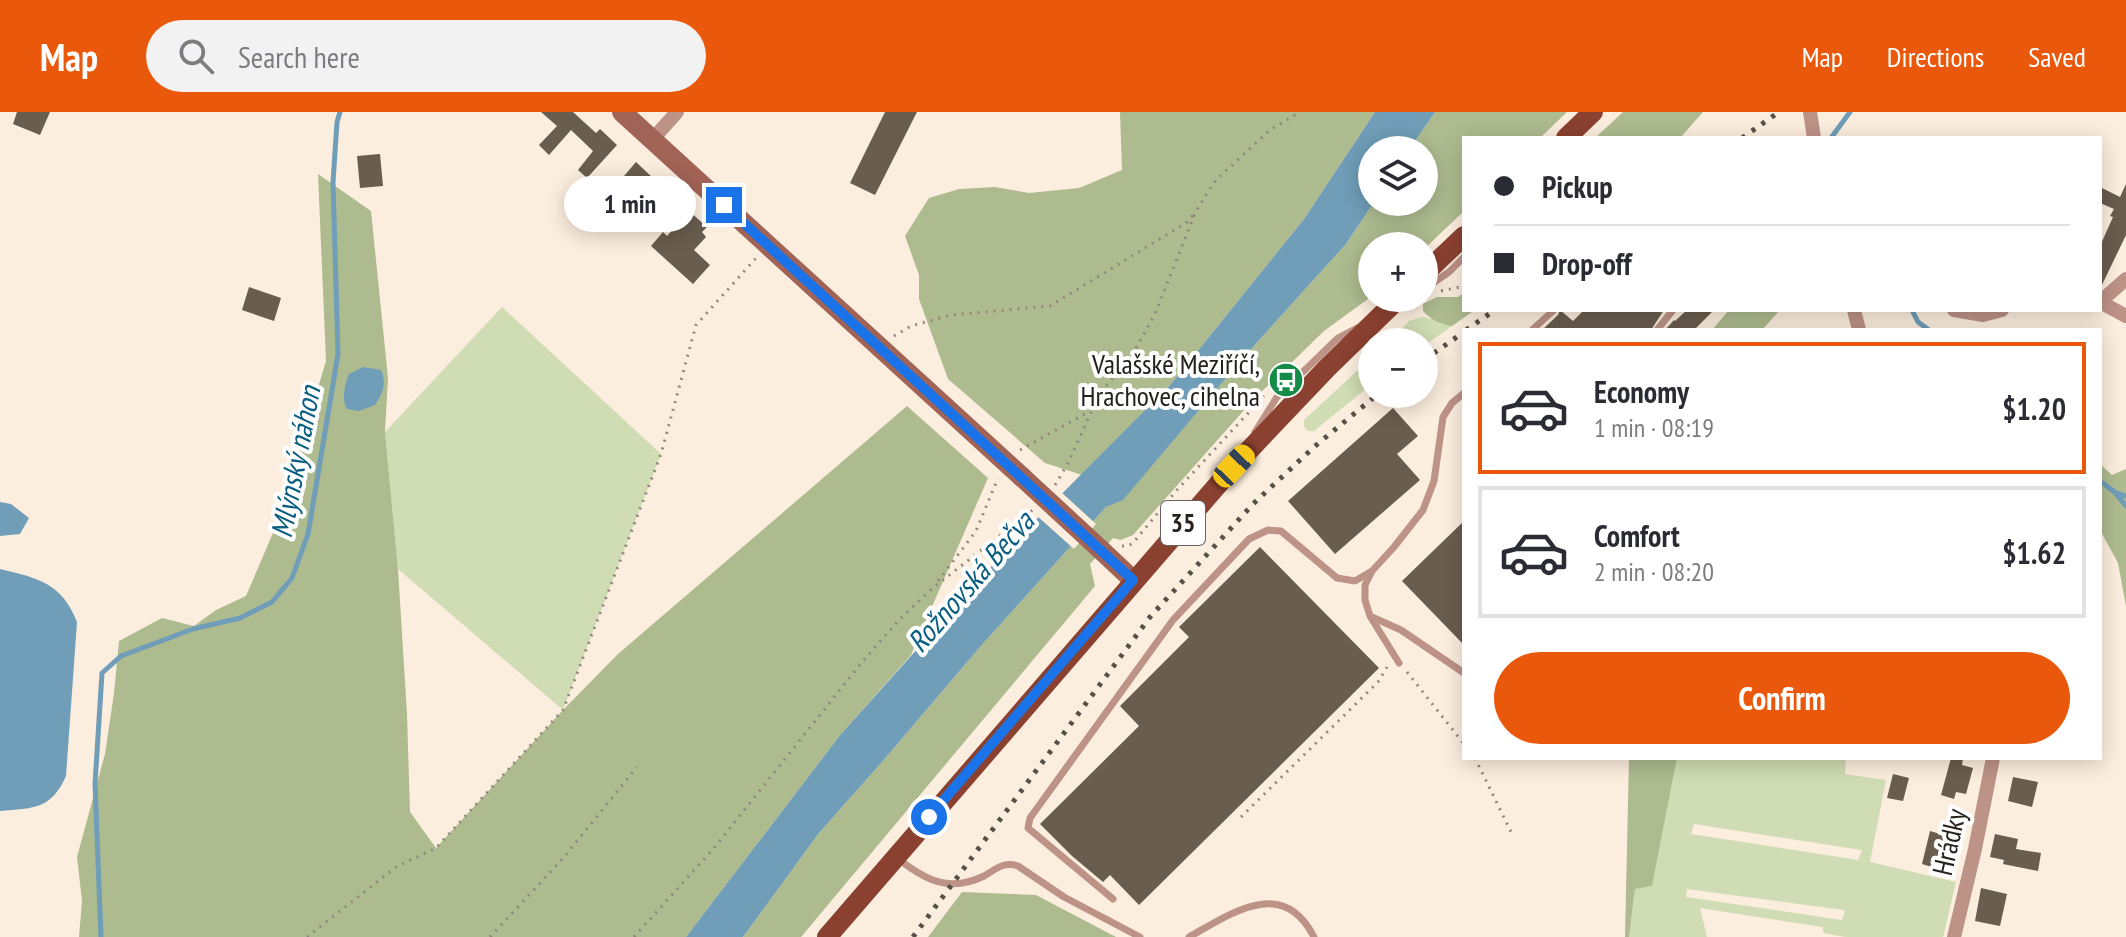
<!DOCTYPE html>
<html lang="en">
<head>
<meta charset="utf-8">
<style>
	:root { --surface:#fff; --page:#f2f2f3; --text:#2b2b33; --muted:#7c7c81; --line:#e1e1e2; --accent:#ea580c }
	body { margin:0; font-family:"PT Sans Narrow",sans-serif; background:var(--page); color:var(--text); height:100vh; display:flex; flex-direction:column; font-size:30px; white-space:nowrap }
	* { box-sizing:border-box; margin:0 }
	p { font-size:26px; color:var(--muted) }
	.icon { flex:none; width:44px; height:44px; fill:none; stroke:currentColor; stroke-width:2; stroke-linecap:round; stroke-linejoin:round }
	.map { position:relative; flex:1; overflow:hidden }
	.drawer { position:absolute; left:1462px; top:216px; width:640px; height:432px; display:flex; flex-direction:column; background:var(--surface); border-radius:0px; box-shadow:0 4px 20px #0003 }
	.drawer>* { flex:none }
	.guide { position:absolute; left:1462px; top:24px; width:640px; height:176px; border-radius:0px; box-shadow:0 4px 20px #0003; display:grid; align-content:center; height:176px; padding:0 32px; background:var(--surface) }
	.controls { position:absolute; left:1358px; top:24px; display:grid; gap:16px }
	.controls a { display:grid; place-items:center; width:80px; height:80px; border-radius:50%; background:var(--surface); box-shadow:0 4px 20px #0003; font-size:40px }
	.end { position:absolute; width:36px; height:36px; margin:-18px; border:10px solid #1a73e8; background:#fff; box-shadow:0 0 0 4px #fff }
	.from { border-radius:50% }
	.bubble { position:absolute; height:56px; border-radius:28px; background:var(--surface); box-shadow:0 4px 20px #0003; font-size:26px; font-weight:800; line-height:56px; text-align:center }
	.car { position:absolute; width:24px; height:48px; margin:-24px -12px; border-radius:10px; box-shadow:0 0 6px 2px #0007; background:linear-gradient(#f5c518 24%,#345 0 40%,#f5c518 0 76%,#345 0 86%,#f5c518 0) }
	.guide b { display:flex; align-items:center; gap:28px; height:76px; font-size:30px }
	.guide b+b { border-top:2px solid var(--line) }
	.guide i { width:20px; height:20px; background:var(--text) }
	ul { padding:14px 0 0; list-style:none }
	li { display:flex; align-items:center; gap:24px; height:132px; margin:0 16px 12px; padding:0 16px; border:4px solid var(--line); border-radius:0px }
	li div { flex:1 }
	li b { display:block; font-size:30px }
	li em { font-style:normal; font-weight:800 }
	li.selected { border-color:var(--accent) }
	li>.icon { width:72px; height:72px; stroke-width:1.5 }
	.cta { display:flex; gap:16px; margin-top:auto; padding:16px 32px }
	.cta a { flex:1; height:92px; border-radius:48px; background:var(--accent); color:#fff; font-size:32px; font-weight:800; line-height:92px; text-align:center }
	header { display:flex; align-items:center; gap:48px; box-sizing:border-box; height:112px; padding:0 40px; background:var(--accent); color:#fff }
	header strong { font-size:38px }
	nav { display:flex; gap:44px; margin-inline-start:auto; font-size:28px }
	.search { width:560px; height:72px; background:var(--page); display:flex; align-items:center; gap:20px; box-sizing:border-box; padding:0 28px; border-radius:44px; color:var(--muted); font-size:30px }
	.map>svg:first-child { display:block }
	.green { fill:#d0dcb3; fill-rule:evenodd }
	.forest { fill:#aebb8f }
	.water { fill:#709db8 }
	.pier { fill:#fceede }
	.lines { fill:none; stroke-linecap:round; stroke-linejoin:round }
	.stream { stroke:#709db8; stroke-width:5 }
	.building { fill:#695d4f }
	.path { stroke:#91887d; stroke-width:3; stroke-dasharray:2 6; stroke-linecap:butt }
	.lane { stroke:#bd9287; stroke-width:7 }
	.street { stroke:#bd9287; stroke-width:14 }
	.secondary { stroke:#a16355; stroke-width:20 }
	.primary { stroke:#8b4130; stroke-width:20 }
	.rail { stroke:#575048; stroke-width:5; stroke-dasharray:4 8; stroke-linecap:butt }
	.secondary-bridge { stroke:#a16355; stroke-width:20 }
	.route { stroke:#1a73e8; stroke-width:10 }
	.labels { text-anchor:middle; stroke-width:8; stroke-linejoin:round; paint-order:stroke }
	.shield { fill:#fefefe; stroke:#67635f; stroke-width:2 }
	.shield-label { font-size:26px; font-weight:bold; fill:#26211b }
	.poi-label { font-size:28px; fill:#26211b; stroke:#fefefe; text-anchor:end }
	.street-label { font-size:28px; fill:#26211b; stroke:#fefefe }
	.water-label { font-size:30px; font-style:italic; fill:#085d81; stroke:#fefefe }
</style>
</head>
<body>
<header>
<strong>Map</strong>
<div class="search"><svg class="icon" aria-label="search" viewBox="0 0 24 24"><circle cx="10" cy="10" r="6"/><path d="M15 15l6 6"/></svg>Search here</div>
<nav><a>Map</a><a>Directions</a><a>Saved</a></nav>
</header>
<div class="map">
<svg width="2126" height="825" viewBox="0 0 2126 825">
	<rect width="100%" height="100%" fill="#fceede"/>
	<path class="green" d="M502 195 661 342 563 598 398 457 385 320Z
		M1421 205C1432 205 1441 212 1452 214L1424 234V230H1389L1409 209Z
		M1372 245V272L1314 319H1308L1304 315V308Z
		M1677 646H1846L1845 662 1886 668 1870 750 1956 770 1943 825H1845L1824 821 1822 815 1700 796 1707 825H1629L1635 777 1652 773ZM1694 712 1861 738 1862 739 1858 748 1691 722ZM1687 777 1844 798 1845 799 1842 808 1686 785Z"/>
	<path class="forest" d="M1120 0H1375L1304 107 1171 272 1082 363 1045 351 948 267 919 187V163L905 124 929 86 959 77 995 75 1029 81 1079 76 1122 58Z
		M1435 0H1567L1540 26H1464V99L1424 137V134H1372V184L1324 219 1254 287 1133 423 1121 428 1113 426 1090 452 1095 474 801 825H743L819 721 882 650 980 535 1106 395 1123 387 1243 246 1346 132 1374 90H1424V38H1409Z
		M1623 0H1703L1680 26H1595Z
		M318 62 371 99 388 266 385 320 398 457 407 602 410 700 436 736 563 598 618 542 907 294 988 366 911 543 841 622 686 825H79L82 789 77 745 105 642 114 581 119 529 162 506 194 514 216 498 246 484 276 414 326 249Z
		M1464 181V198H1475L1452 214C1440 212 1431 208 1423 199V192L1437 185H1458Z
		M1729 198H1780L1762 218H1712Z
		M2100 352 2112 363 2126 357V494L2118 451 2100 418Z
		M1629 646H1677L1652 774 1635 777 1629 825H1625Z
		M962 780 1036 783 1116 825H928Z"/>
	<path class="water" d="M1375 0H1435L1409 38H1372V90H1374L1346 132 1243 246 1123 388 1106 395 980 535 882 650 819 721 743 825H686L841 622 1006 438 1171 272 1304 107Z
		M363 255 381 258C387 271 383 281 375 293L359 299 347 297C341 288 345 272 349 262Z
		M0 390 11 392 29 406 20 422 0 424Z
		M0 457C38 466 62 471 77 510L66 664C51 698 33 696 0 699Z"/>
	<path class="pier" d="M1060 379 1096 412 1074 437 1036 403Z"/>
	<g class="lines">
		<path class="stream" d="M1831 26 1850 0
			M1912 198 1918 210 1929 218
			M2100 369 2116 381 2126 384
			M2116 382 2126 394
			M101 825 95 672 102 561 121 544 193 517 240 506 272 490 292 466 308 422 338 242 333 70 337 10 340 0"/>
	</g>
	<path class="building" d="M17 0H50L40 23 13 12Z
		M541 0H573L596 21 600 17 617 33 587 66 578 58 593 39 571 18 549 43 539 33 557 14Z
		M885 0H917L875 83 850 71Z
		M380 42 383 74 360 76 357 44Z
		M636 50 654 67 636 87 618 71Z
		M2126 72V123L2100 177V134L2113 105 2110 104 2114 97 2100 91V75L2120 85Z
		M689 99 707 115 702 120 706 125 694 138 710 153 693 172 651 134 663 120 667 124Z
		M249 175 281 186 274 209 242 198Z
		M1560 198 1573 209 1584 198H1664L1651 218H1542L1558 203Z
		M1687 198H1714L1694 218H1665L1674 208 1675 209Z
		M1393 296 1418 324 1397 342 1420 368 1335 442 1288 389Z
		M1464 409V533L1402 469Z
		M1260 435 1379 556 1139 793 1110 763 1103 770 1072 744 1040 712 1139 614 1120 594 1189 525 1179 515Z
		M1951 646H1963L1962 653 1973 656 1966 682 1956 680 1954 687 1941 683Z
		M1893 662 1909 666 1903 689 1887 686Z
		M2013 665 2038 670 2032 695 2008 689Z
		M1930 719 1950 725 1949 732 1955 734 1948 760 1922 752Z
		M1995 722 2018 727 2016 737 2041 741 2038 759 2003 752 2004 748 1990 745Z
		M1981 776 2007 782 2000 814 1975 809Z"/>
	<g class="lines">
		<path class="path" d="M1441 179 1464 174
			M894 224 911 214 951 203 1050 194 1186 111 1194 102
			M1020 338 1090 299
			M1055 373 1068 351 1099 283 1135 238 1155 202 1196 99 1209 78 1216 68 1270 18 1300 0
			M1122 434H1128L1133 431 1176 379 1264 284
			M938 469 976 419 998 366
			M1407 560 1464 632
			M1475 646 1513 724
			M1241 705 1378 570 1387 555
			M307 825 396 755 436 736 563 598 661 342 696 213 757 145
			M490 825 565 744 637 655
			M634 825 714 736 863 549 900 507 934 475 1034 397"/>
		<path class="lane" d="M1424 177 1449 160 1464 145
			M1532 218 1554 198
			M1657 218 1673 198
			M1255 320 1277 285 1338 226 1357 216
			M1372 505 1401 518 1464 561
			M1399 551 1370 504 1365 488V473L1372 459 1394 435 1423 398 1434 369 1443 305 1452 291 1464 281
			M897 746C925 768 949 781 984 764 996 757 1004 749 1018 754L1064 785 1140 825
			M1113 787 1028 716 1030 706 1173 508 1249 427 1268 418 1281 419 1337 466 1355 469 1372 459
			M1189 825C1232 801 1283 764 1314 825"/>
		<path class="street" d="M1810 0 1814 26
			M652 28 677 0
			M2100 190 2126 167
			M2100 190 2126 204
			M1854 198 1859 218
			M1954 198 1983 203 2002 198
			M1954 825 1975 737 1993 646"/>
		<path class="secondary" d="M622 0 1022 365
			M1100 437 1133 468"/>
		<path class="primary" d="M1566 26 1593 0
			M1424 162 1464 124
			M827 825 1234 354 1327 256 1399 186"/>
		<path class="rail" d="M1742 26 1779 0
			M1466 218 1495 198
			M1424 248 1464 220
			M913 825 1150 505 1253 392 1314 335 1378 282"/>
		<path class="secondary-bridge" d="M1022 365 1100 437"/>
	</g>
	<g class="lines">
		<path class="route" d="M724 93 1133 468 929 705"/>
	</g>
	<defs>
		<symbol id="bus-disc" viewBox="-11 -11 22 22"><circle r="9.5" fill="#148c47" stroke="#fefefe"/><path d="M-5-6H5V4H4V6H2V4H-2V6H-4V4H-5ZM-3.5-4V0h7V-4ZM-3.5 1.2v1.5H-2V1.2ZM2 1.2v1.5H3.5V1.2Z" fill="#fff"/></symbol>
	</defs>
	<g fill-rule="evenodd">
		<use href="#bus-disc" x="1266" y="248" width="40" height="40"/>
	</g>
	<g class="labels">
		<rect class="shield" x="1161" y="389" width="44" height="44" rx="6"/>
		<g class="shield-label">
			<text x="1183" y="420">35</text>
		</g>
		<g class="poi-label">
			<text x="1260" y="262">Valašské Meziříčí,<tspan x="1260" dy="32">Hrachovec, cihelna</tspan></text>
		</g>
		<g class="street-label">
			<text transform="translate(1949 730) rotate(-77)" y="10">Hrádky</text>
		</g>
		<g class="water-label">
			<text transform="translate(296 350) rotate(-79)" y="10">Mlýnský náhon</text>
			<text transform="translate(971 470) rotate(-49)" y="10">Rožnovská Bečva</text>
		</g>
	</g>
</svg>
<div class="controls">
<a><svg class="icon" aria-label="layers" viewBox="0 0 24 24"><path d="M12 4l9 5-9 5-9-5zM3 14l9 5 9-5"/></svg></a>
<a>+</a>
<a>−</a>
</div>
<i class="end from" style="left:929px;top:705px"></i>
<i class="end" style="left:724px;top:93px"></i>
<div class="bubble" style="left:564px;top:64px;width:132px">1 min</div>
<i class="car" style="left:1234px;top:354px;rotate:43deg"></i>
<div class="guide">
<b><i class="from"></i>Pickup</b>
<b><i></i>Drop-off</b>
</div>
<section class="drawer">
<ul>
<li class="selected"><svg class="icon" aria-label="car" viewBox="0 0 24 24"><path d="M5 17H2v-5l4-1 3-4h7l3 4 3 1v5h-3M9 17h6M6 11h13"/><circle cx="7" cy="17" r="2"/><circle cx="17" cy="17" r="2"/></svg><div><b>Economy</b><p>1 min · 08:19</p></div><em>$1.20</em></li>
<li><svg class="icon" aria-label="car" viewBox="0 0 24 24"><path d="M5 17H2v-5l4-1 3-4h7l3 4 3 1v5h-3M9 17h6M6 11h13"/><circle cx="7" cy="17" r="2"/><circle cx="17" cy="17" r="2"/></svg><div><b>Comfort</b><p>2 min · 08:20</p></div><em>$1.62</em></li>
</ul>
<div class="cta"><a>Confirm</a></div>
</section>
</div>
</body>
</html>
